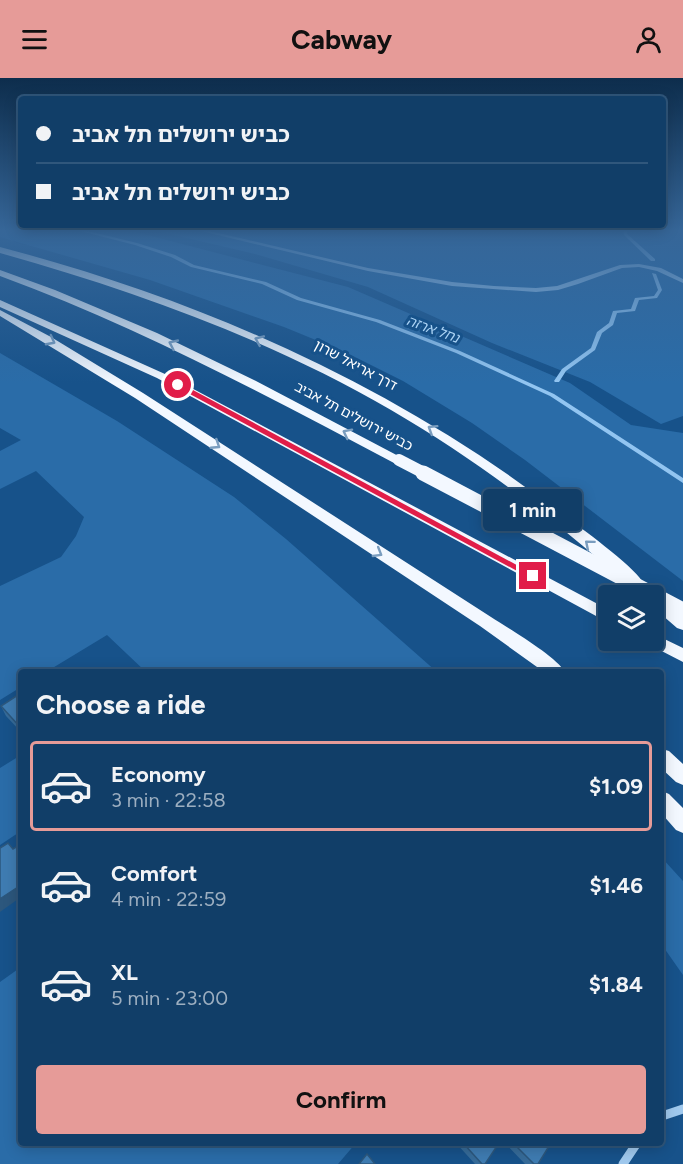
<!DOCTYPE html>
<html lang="en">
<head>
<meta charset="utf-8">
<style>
	:root { --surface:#113e68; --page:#1a456e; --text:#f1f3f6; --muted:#9caec0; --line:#30577c; --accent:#e69b98 }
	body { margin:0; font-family:Figtree,"Noto Sans Hebrew",sans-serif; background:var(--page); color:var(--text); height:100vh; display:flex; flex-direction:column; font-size:22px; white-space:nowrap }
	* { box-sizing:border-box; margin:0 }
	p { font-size:20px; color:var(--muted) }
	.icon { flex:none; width:33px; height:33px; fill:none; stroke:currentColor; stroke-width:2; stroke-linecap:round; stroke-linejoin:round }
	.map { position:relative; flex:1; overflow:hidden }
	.panel { position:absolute; left:18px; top:591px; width:646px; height:477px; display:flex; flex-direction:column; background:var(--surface); border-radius:6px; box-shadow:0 3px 15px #0003,0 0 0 2px var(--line) }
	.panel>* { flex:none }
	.banner { position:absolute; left:18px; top:18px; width:648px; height:132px; border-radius:6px; box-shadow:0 3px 15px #0003,0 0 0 2px var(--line); display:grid; align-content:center; height:132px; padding:0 18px; background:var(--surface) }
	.controls { position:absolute; left:598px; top:507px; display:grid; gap:12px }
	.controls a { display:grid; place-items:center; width:66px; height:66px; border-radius:6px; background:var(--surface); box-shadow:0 3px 15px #0003,0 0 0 2px var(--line); font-size:30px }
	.end { position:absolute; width:27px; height:27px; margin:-14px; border:8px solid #e11d48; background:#fff; box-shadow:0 0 0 3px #fff }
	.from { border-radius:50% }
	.bubble { position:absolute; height:42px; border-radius:6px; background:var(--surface); box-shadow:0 3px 15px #0003,0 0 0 2px var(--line); font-size:20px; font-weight:700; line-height:42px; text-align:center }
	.banner b { display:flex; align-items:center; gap:21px; height:57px; font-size:22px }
	.banner b+b { border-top:2px solid var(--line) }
	.banner i { width:15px; height:15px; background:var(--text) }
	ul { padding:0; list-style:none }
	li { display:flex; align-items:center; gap:18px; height:90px; margin:0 12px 9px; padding:0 6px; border:3px solid transparent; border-radius:6px }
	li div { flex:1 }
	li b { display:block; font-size:22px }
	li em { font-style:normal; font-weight:700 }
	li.current { border-color:var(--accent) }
	li>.icon { width:54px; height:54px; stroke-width:1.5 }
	h2 { padding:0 18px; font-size:27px; line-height:72px }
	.primary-button { display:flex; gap:12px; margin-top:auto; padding:12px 18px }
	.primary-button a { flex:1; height:69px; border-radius:6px; background:var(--accent); color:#111; font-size:24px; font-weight:700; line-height:69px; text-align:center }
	header { display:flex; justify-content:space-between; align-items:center; height:78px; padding:0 18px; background:var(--accent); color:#111; font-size:27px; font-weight:700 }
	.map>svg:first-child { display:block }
	.green { fill:#2a6ca8 }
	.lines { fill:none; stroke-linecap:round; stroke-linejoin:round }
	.stream { fill:#92c5f1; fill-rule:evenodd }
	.minor { stroke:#a0c9ee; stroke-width:9 }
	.tertiary { fill:#a0c9ee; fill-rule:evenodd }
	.trunk { fill:#f3f8ff; fill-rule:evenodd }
	.trunk-bridge-far1 { stroke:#f3f8ff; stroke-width:12 }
	.trunk-bridge { stroke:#f3f8ff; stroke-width:15 }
	.wall { fill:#366b99 }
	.shaded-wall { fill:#2c577d }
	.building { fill:#3f7cb2; stroke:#2c577d; stroke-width:1.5 }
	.oneway { stroke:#7a9dbf }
	.route { fill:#e11d48 }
	.labels { text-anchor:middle; stroke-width:6; stroke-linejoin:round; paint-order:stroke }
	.far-water-label { font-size:14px; font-style:italic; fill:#abd3f5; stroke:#17528a }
	.far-street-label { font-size:14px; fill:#fff; stroke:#17528a }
</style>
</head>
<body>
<header><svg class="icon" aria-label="menu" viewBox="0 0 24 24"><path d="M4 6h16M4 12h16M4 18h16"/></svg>Cabway<svg class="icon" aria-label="person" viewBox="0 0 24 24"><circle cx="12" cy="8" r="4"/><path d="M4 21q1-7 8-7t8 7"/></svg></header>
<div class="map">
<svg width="683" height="1086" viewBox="0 0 683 1086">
	<rect width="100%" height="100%" fill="#17528a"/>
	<path class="green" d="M0 153H132L348 209 570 305 631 347 683 355V503L525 382 472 345 403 303 345 274 284 249 150 202 0 159Z
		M157 153H683V338L661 346 590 304 492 265 368 209 255 176Z
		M0 275 117 343 234 419 286 461 437 594H146L107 557 46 594H21V609L0 622V508L61 479 76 458 84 439 36 393 0 411V373L21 362 0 350Z
		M21 677V753L0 767V690Z
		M662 780 683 803V897L662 867Z
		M21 889V1065H356L338 1086H0V904Z"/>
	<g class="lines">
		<path class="stream" d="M80 153H88L137 165 175 177 194 187 266 204 301 220 380 242 460 273 554 316 683 400V405L550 318 456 275 376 244 297 222 262 206 191 189 171 179 135 167Z
			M623 153H627V156L655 181V183H651L624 157Z
			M652 195 656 196 662 212 657 220 639 222 635 233 617 235 613 247 602 255 595 272 566 293 559 304H555L554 303 562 291 591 270 597 254 609 245 613 233 631 231 635 220 654 218 658 212Z"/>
		<path class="minor" d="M662 1038 683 1031
			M623 1086 637 1065"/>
		<path class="tertiary" d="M201 153H210L368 190 452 204 494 208 536 210 557 208 620 187 639 186 661 190 683 201V205L657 193 639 189 622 190 578 206 558 212 536 214 452 208 368 193Z"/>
		<path class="trunk" d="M0 169C203 222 395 308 562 436 581 450 631 486 642 503L640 507H628C554 441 477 382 391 332 269 261 135 213 0 175Z
			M0 192 55 212 157 255 256 303 406 382 399 386 394 385C265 317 137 248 0 198Z
			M0 222 165 296 609 532V545L157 300 0 229Z
			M0 232 51 259 143 315 491 539C508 550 556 578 565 594H544L480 548 135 320 0 238Z
			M654 515 660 517 683 537V552L677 550 654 530V518H648Z
			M654 556 683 570V584L648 566 646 562H654Z
			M662 671 669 673 683 686V707L676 704 662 691Z
			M662 713 669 716 683 730V755L676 752 662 736Z"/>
		<path class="trunk-bridge-far1" d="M399 382 426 396"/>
		<path class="trunk-bridge" d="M423 395 683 532"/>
	</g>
	<path class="wall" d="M21 615V654L6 638 1 628Z
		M456 1065H499L485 1086H475Z
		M505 1065H551L538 1086H525Z"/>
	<path class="shaded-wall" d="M21 807V819L0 834V821Z"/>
	<path class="building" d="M21 615V649H20L1 628Z
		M8 765 13 771 21 766V807L0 821V770Z
		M463 1065H499L485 1086H482Z
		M513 1065H551L538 1086H534Z
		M367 1076 375 1086H359Z"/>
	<defs><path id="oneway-chevron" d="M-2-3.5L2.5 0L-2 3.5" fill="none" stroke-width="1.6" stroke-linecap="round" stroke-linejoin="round" transform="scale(1.5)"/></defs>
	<g class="oneway">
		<use href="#oneway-chevron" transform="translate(259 262) rotate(-157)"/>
		<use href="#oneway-chevron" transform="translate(51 263) rotate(28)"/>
		<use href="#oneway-chevron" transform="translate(173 266) rotate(-155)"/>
		<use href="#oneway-chevron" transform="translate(432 351) rotate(-148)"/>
		<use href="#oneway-chevron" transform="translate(347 355) rotate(-153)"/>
		<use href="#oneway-chevron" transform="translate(216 367) rotate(33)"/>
		<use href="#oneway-chevron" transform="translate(589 466) rotate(-140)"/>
		<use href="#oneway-chevron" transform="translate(378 475) rotate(31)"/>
	</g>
	<linearGradient id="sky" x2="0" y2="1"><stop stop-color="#0d2d4c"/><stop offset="0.5" stop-color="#366698"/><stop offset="1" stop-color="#366698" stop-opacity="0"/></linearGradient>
	<rect width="683" height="305" fill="url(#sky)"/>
	<path class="route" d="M175 305H180L537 498 530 500 175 308Z"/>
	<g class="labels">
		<g class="far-water-label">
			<text transform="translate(433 251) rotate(20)" y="5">נחל ארזה</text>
		</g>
		<g class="far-street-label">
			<text transform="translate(356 287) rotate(28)" y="5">דרך אריאל שרון</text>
			<text transform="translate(354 338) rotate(28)" y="5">כביש ירושלים תל אביב</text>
		</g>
	</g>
</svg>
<div class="controls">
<a><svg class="icon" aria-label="layers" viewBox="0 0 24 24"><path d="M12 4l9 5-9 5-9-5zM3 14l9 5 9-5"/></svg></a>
</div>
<i class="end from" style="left:178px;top:307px"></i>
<i class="end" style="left:533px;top:498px"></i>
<div class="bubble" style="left:483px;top:411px;width:99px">1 min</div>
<div class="banner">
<b><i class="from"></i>כביש ירושלים תל אביב</b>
<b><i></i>כביש ירושלים תל אביב</b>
</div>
<section class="panel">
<h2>Choose a ride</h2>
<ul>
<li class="current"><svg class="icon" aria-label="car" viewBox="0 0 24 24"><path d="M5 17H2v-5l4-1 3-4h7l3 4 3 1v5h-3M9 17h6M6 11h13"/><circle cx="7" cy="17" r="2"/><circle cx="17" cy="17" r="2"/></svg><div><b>Economy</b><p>3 min · 22:58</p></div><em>$1.09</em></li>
<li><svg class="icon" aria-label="car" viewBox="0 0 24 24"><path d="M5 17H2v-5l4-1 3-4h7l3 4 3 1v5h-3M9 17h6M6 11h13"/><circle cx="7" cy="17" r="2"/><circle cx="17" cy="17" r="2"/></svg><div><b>Comfort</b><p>4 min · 22:59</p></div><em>$1.46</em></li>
<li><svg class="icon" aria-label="car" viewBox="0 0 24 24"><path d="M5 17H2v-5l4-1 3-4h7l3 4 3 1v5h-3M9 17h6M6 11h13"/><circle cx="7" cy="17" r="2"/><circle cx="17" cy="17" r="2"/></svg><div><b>XL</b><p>5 min · 23:00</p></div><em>$1.84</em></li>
</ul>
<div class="primary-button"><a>Confirm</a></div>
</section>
</div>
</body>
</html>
